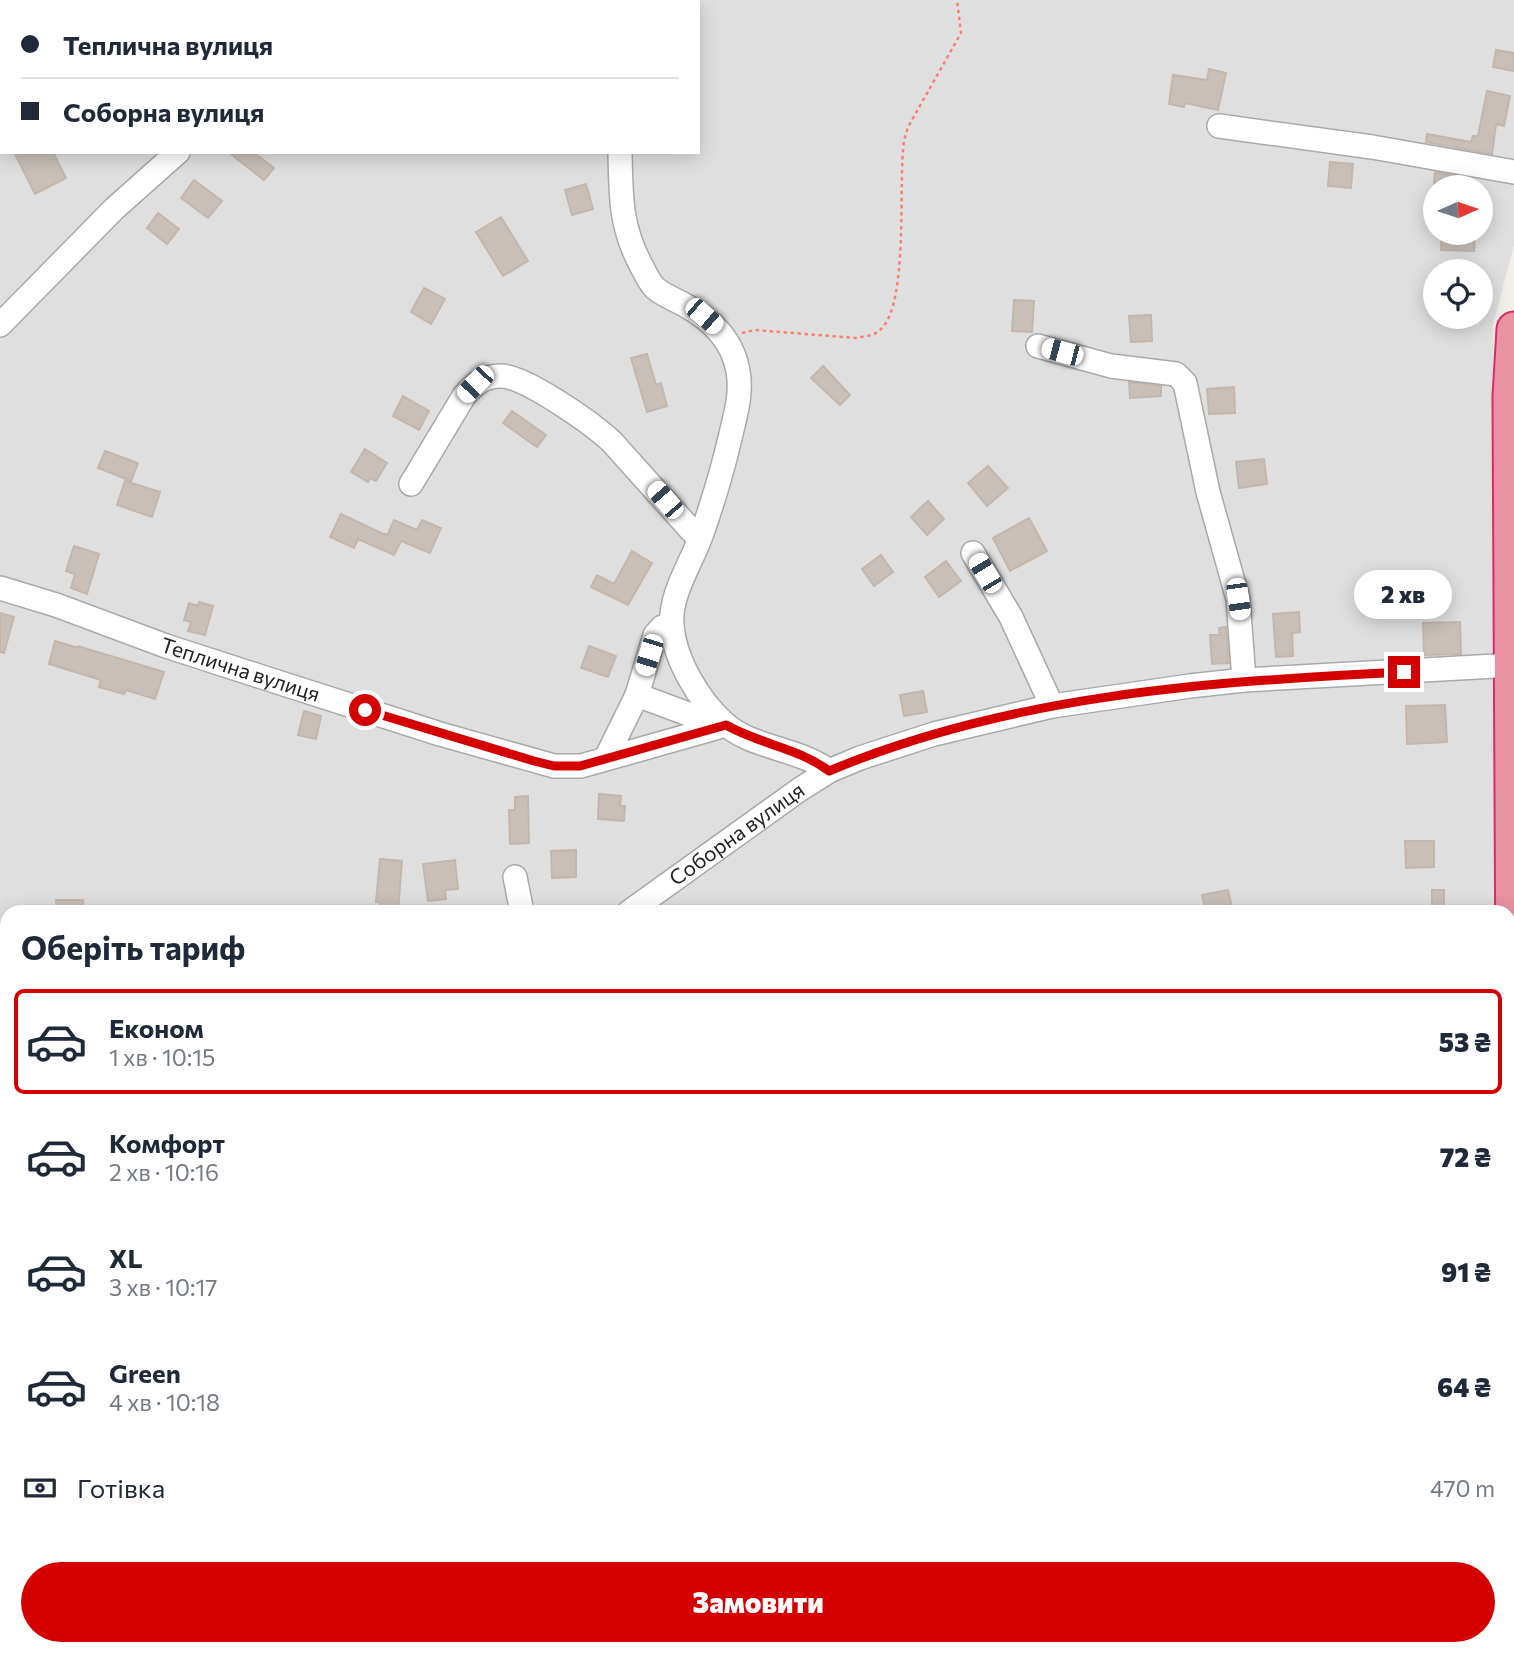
<!DOCTYPE html>
<html lang="uk">
<head>
<meta charset="utf-8">
<style>
	:root { --surface:#fff; --page:#f6f6f7; --text:#1f2937; --muted:#747a83; --line:#e0e1e3; --accent:#d40000 }
	body { margin:0; font-family:Commissioner,sans-serif; background:var(--page); color:var(--text); height:100vh; display:flex; flex-direction:column; font-size:26px; white-space:nowrap }
	* { box-sizing:border-box; margin:0 }
	p { font-size:23px; color:var(--muted) }
	.icon { flex:none; width:38px; height:38px; fill:none; stroke:currentColor; stroke-width:2; stroke-linecap:round; stroke-linejoin:round }
	.map { position:relative; flex:1; overflow:hidden }
	.drawer { position:absolute; left:0px; top:905px; width:1516px; height:751px; display:flex; flex-direction:column; background:var(--surface); border-radius:21px 21px 0 0; box-shadow:0 4px 18px #0003 }
	.drawer>* { flex:none }
	.hud { position:absolute; left:0px; top:0px; width:700px; height:154px; box-shadow:0 4px 18px #0003; display:grid; align-content:center; height:154px; padding:0 21px; background:var(--surface) }
	.needle { width:46px; rotate:87deg }
	.tools { position:absolute; left:1423px; top:175px; display:grid; gap:14px }
	.tools a { display:grid; place-items:center; width:70px; height:70px; border-radius:50%; background:var(--surface); box-shadow:0 4px 18px #0003; font-size:35px }
	.end { position:absolute; width:32px; height:32px; margin:-16px; border:9px solid #d40000; background:#fff; box-shadow:0 0 0 4px #fff }
	.from { border-radius:50% }
	.bubble { position:absolute; height:49px; border-radius:24px; background:var(--surface); box-shadow:0 4px 18px #0003; font-size:23px; font-weight:800; line-height:49px; text-align:center }
	.car { position:absolute; width:21px; height:42px; margin:-21px -10px; border-radius:9px; box-shadow:0 0 5px 2px #0007; background:linear-gradient(#fff 24%,#345 0 40%,#fff 0 76%,#345 0 86%,#fff 0) }
	.hud b { display:flex; align-items:center; gap:24px; height:66px; font-size:26px }
	.hud b+b { border-top:2px solid var(--line) }
	.hud i { width:18px; height:18px; background:var(--text) }
	ul { padding:0; list-style:none }
	li { display:flex; align-items:center; gap:21px; height:105px; margin:0 14px 10px; padding:0 7px; border:4px solid transparent; border-radius:10px }
	li div { flex:1 }
	li b { display:block; font-size:26px }
	li em { font-style:normal; font-weight:800 }
	li.selected { border-color:var(--accent) }
	li>.icon { width:63px; height:63px; stroke-width:1.5 }
	h2 { padding:0 21px; font-size:32px; line-height:84px }
	.pay { display:flex; align-items:center; gap:18px; height:77px; padding:0 21px; font-size:26px }
	.pay p { margin-inline-start:auto }
	.action { display:flex; gap:14px; margin-top:auto; padding:14px 21px }
	.action a { flex:1; height:80px; border-radius:42px; background:var(--accent); color:#fff; font-size:28px; font-weight:800; line-height:80px; text-align:center }
	.map>svg:first-child { display:block }
	.residential { fill:#e0dfdf; fill-rule:evenodd }
	.building { fill:#c7bfb8; stroke:#c4b6ab; stroke-width:2 }
	.lines { fill:none; stroke-linecap:round; stroke-linejoin:round }
	.minor-casing { stroke:#a9a9a9; stroke-width:26 }
	.highway-casing { stroke:#dc2a67; stroke-width:37 }
	.path { stroke:#fa8072; stroke-width:2.5; stroke-dasharray:3.5 3.5; stroke-linecap:butt }
	.minor { stroke:#fff; stroke-width:23 }
	.highway { stroke:#e892a2; stroke-width:33 }
	.route { stroke:#d40000; stroke-width:9 }
	.labels { text-anchor:middle; stroke-width:6; stroke-linejoin:round; paint-order:stroke }
	.street-label { font-size:21px; fill:#222; stroke:#fff }
</style>
</head>
<body>
<div class="map">
<svg width="1514" height="1655" viewBox="0 0 1514 1655">
	<rect width="100%" height="100%" fill="#f2efe9"/>
	<path class="residential" d="M0 0H1514V245L1493 325 1496 912H7V1648H1500V1655H0ZM2 2H698V152H2ZM1435 187H1480V233H1435ZM1435 271H1480V317H1435Z"/>
	<path class="building" d="M1496 50 1514 53V71L1493 67Z
		M1209 69 1226 73 1218 110 1185 103 1184 107 1169 104 1173 75 1207 80Z
		M1487 91 1510 96 1504 126 1496 124 1492 154 1426 142 1427 134 1471 142 1473 136H1478Z
		M14 152H53L66 178 35 194Z
		M228 152H253L274 168 264 180Z
		M1330 162 1353 164 1351 188 1328 186Z
		M1435 172 1458 176 1456 187 1434 184Z
		M194 180 222 201 208 218 181 198Z
		M586 184 593 209 572 215 565 190Z
		M158 213 179 229 167 244 147 228Z
		M501 217 528 261 503 276 476 232Z
		M1442 233H1475L1474 251 1441 250Z
		M424 288 445 299 431 324 411 312Z
		M1014 300 1034 301 1032 332 1012 331Z
		M1151 315 1152 341 1131 342 1129 316Z
		M647 354 656 385 661 383 667 406 647 412 631 358Z
		M823 366 850 395 840 405 811 378Z
		M1129 382 1161 386V396L1130 398Z
		M1234 387 1235 413 1209 414 1207 389Z
		M403 396 429 411 419 430 393 416Z
		M512 411 546 435 537 447 503 423Z
		M365 449 387 463 376 481 370 478 368 482 351 472Z
		M105 451 138 463 131 481 98 468Z
		M1264 459 1267 484 1239 488 1236 462Z
		M988 466 1008 488 987 506 968 483Z
		M125 481 160 492 152 517 117 505Z
		M928 501 944 519 927 535 911 517Z
		M341 514 383 534H388L394 520 417 530 422 520 441 528 430 553 401 541 394 555 358 539 354 548 330 537Z
		M1029 518 1047 551 1010 571 993 538Z
		M74 546 99 554 87 594 71 588 75 574 66 571Z
		M632 551 652 563 628 605 591 587 597 575 614 584Z
		M881 555 893 572 874 586 862 569Z
		M946 561 961 581 939 597 925 577Z
		M199 602 213 606 205 635 188 631 191 622 184 620 189 603 198 606Z
		M1299 612 1300 632 1292 633 1293 656 1276 657 1273 614Z
		M0 613 14 617 4 653 0 652Z
		M1460 622 1461 654 1424 655 1423 623Z
		M1226 627 1229 663 1212 664 1210 635H1220L1219 628Z
		M55 641 78 648V646L164 672 155 699 126 690 124 694 99 687 101 680 49 664Z
		M589 646 616 656 608 677 581 668Z
		M923 691 927 712 904 716 900 695Z
		M1445 705 1447 742 1407 744 1406 706Z
		M304 711 321 716 316 739 298 735Z
		M599 794 621 796 620 806H625L624 821 598 819Z
		M528 796 529 843 510 844 509 810H515V797Z
		M1405 841H1434V867L1406 868Z
		M576 850V877L552 878 551 851Z
		M380 859 402 861 398 912H379L380 902H376Z
		M455 860 458 889 445 890 446 899 428 901 423 864Z
		M1228 890 1233 912H1206L1202 895Z
		M1432 890H1444V912H1432Z
		M56 900H83L84 912H57Z"/>
	<g class="lines">
		<defs>
			<g id="minor">
				<path d="M610 0V2"/>
				<path d="M359 2 361 0"/>
				<path d="M1219 126 1372 147 1514 172"/>
				<path d="M620 152C621 196 620 226 641 265 645 273 649 282 655 288 663 295 674 299 683 304 710 319 732 338 738 371 742 392 736 413 731 434 723 469 713 502 701 536 691 564 669 595 672 626 675 661 699 700 724 723 751 748 798 748 829 771"/>
				<path d="M0 325 114 209 178 152"/>
				<path d="M1038 346 1111 366 1176 374 1185 383 1208 492 1238 599 1244 680"/>
				<path d="M411 484 464 396C474 384 484 376 501 376 525 376 593 424 612 442L699 539"/>
				<path d="M973 553 1011 617 1052 706"/>
				<path id="s1" d="M0 588 56 605 166 646 265 678 440 734 554 766H581L726 725"/>
				<path d="M637 695 707 721 726 725"/>
				<path d="M606 758 637 695 655 635 662 627 672 625"/>
				<path d="M515 877 522 912"/>
				<path id="s2" d="M629 912 799 790 829 771 860 758 934 734 1052 706 1190 686 1244 680 1514 665"/>
				<path d="M0 1010 7 1009"/>
				<path d="M1508 1221H1514"/>
				<path d="M283 1648 285 1655"/>
				<path d="M750 1648 751 1655"/>
				<path d="M1009 1648 1011 1655"/>
				<path d="M1091 1655 1101 1648"/>
			</g>
			<path id="highway" d="M1514 329 1510 396 1514 1186
				M1514 1259V1476"/>
		</defs>
		<use href="#minor" class="minor-casing"/>
		<use href="#highway" class="highway-casing"/>
		<path class="path" d="M742 333 755 330 856 338C865 336 875 336 881 329 909 303 898 182 904 141L908 127 961 33 957 0"/>
		<use href="#minor" class="minor"/>
		<use href="#highway" class="highway"/>
	</g>
	<g class="lines">
		<path class="route" d="M365 710 534 761 554 766H580L726 725C759 744 799 748 829 771 1013 694 1208 682 1404 672"/>
	</g>
	<g class="labels">
		<g class="street-label">
			<text dy="7" stroke="none"><textPath href="#s1" startOffset="254">Теплична вулиця</textPath></text>
			<text dy="7" stroke="none"><textPath href="#s2" startOffset="133">Соборна вулиця</textPath></text>
		</g>
	</g>
</svg>
<div class="tools">
<a><svg class="needle" viewBox="-14 -14 28 28"><path d="M0-13l5 13h-10z" fill="#e53935"/><path d="M0 13l5-13h-10z" fill="#747a83"/></svg></a>
<a><svg class="icon" aria-label="locate" viewBox="0 0 24 24"><circle cx="12" cy="12" r="6"/><path d="M12 2v4M12 18v4M2 12h4M18 12h4"/></svg></a>
</div>
<i class="end from" style="left:365px;top:710px"></i>
<i class="end" style="left:1404px;top:672px"></i>
<div class="bubble" style="left:1354px;top:570px;width:98px">2 хв</div>
<i class="car" style="left:704px;top:316px;rotate:131deg"></i>
<i class="car" style="left:1062px;top:352px;rotate:285deg"></i>
<i class="car" style="left:475px;top:384px;rotate:224deg"></i>
<i class="car" style="left:665px;top:500px;rotate:319deg"></i>
<i class="car" style="left:985px;top:573px;rotate:329deg"></i>
<i class="car" style="left:1238px;top:599px;rotate:172deg"></i>
<i class="car" style="left:649px;top:655px;rotate:197deg"></i>
<div class="hud">
<b><i class="from"></i>Теплична вулиця</b>
<b><i></i>Соборна вулиця</b>
</div>
<section class="drawer">
<h2>Оберіть тариф</h2>
<ul>
<li class="selected"><svg class="icon" aria-label="car" viewBox="0 0 24 24"><path d="M5 17H2v-5l4-1 3-4h7l3 4 3 1v5h-3M9 17h6M6 11h13"/><circle cx="7" cy="17" r="2"/><circle cx="17" cy="17" r="2"/></svg><div><b>Економ</b><p>1 хв · 10:15</p></div><em>53 ₴</em></li>
<li><svg class="icon" aria-label="car" viewBox="0 0 24 24"><path d="M5 17H2v-5l4-1 3-4h7l3 4 3 1v5h-3M9 17h6M6 11h13"/><circle cx="7" cy="17" r="2"/><circle cx="17" cy="17" r="2"/></svg><div><b>Комфорт</b><p>2 хв · 10:16</p></div><em>72 ₴</em></li>
<li><svg class="icon" aria-label="car" viewBox="0 0 24 24"><path d="M5 17H2v-5l4-1 3-4h7l3 4 3 1v5h-3M9 17h6M6 11h13"/><circle cx="7" cy="17" r="2"/><circle cx="17" cy="17" r="2"/></svg><div><b>XL</b><p>3 хв · 10:17</p></div><em>91 ₴</em></li>
<li><svg class="icon" aria-label="car" viewBox="0 0 24 24"><path d="M5 17H2v-5l4-1 3-4h7l3 4 3 1v5h-3M9 17h6M6 11h13"/><circle cx="7" cy="17" r="2"/><circle cx="17" cy="17" r="2"/></svg><div><b>Green</b><p>4 хв · 10:18</p></div><em>64 ₴</em></li>
</ul>
<div class="pay"><svg class="icon" aria-label="cash" viewBox="0 0 24 24"><path d="M3 7h18v10H3z"/><circle cx="12" cy="12" r="2"/></svg>Готівка<p>470 m</p></div>
<div class="action"><a>Замовити</a></div>
</section>
</div>
</body>
</html>
